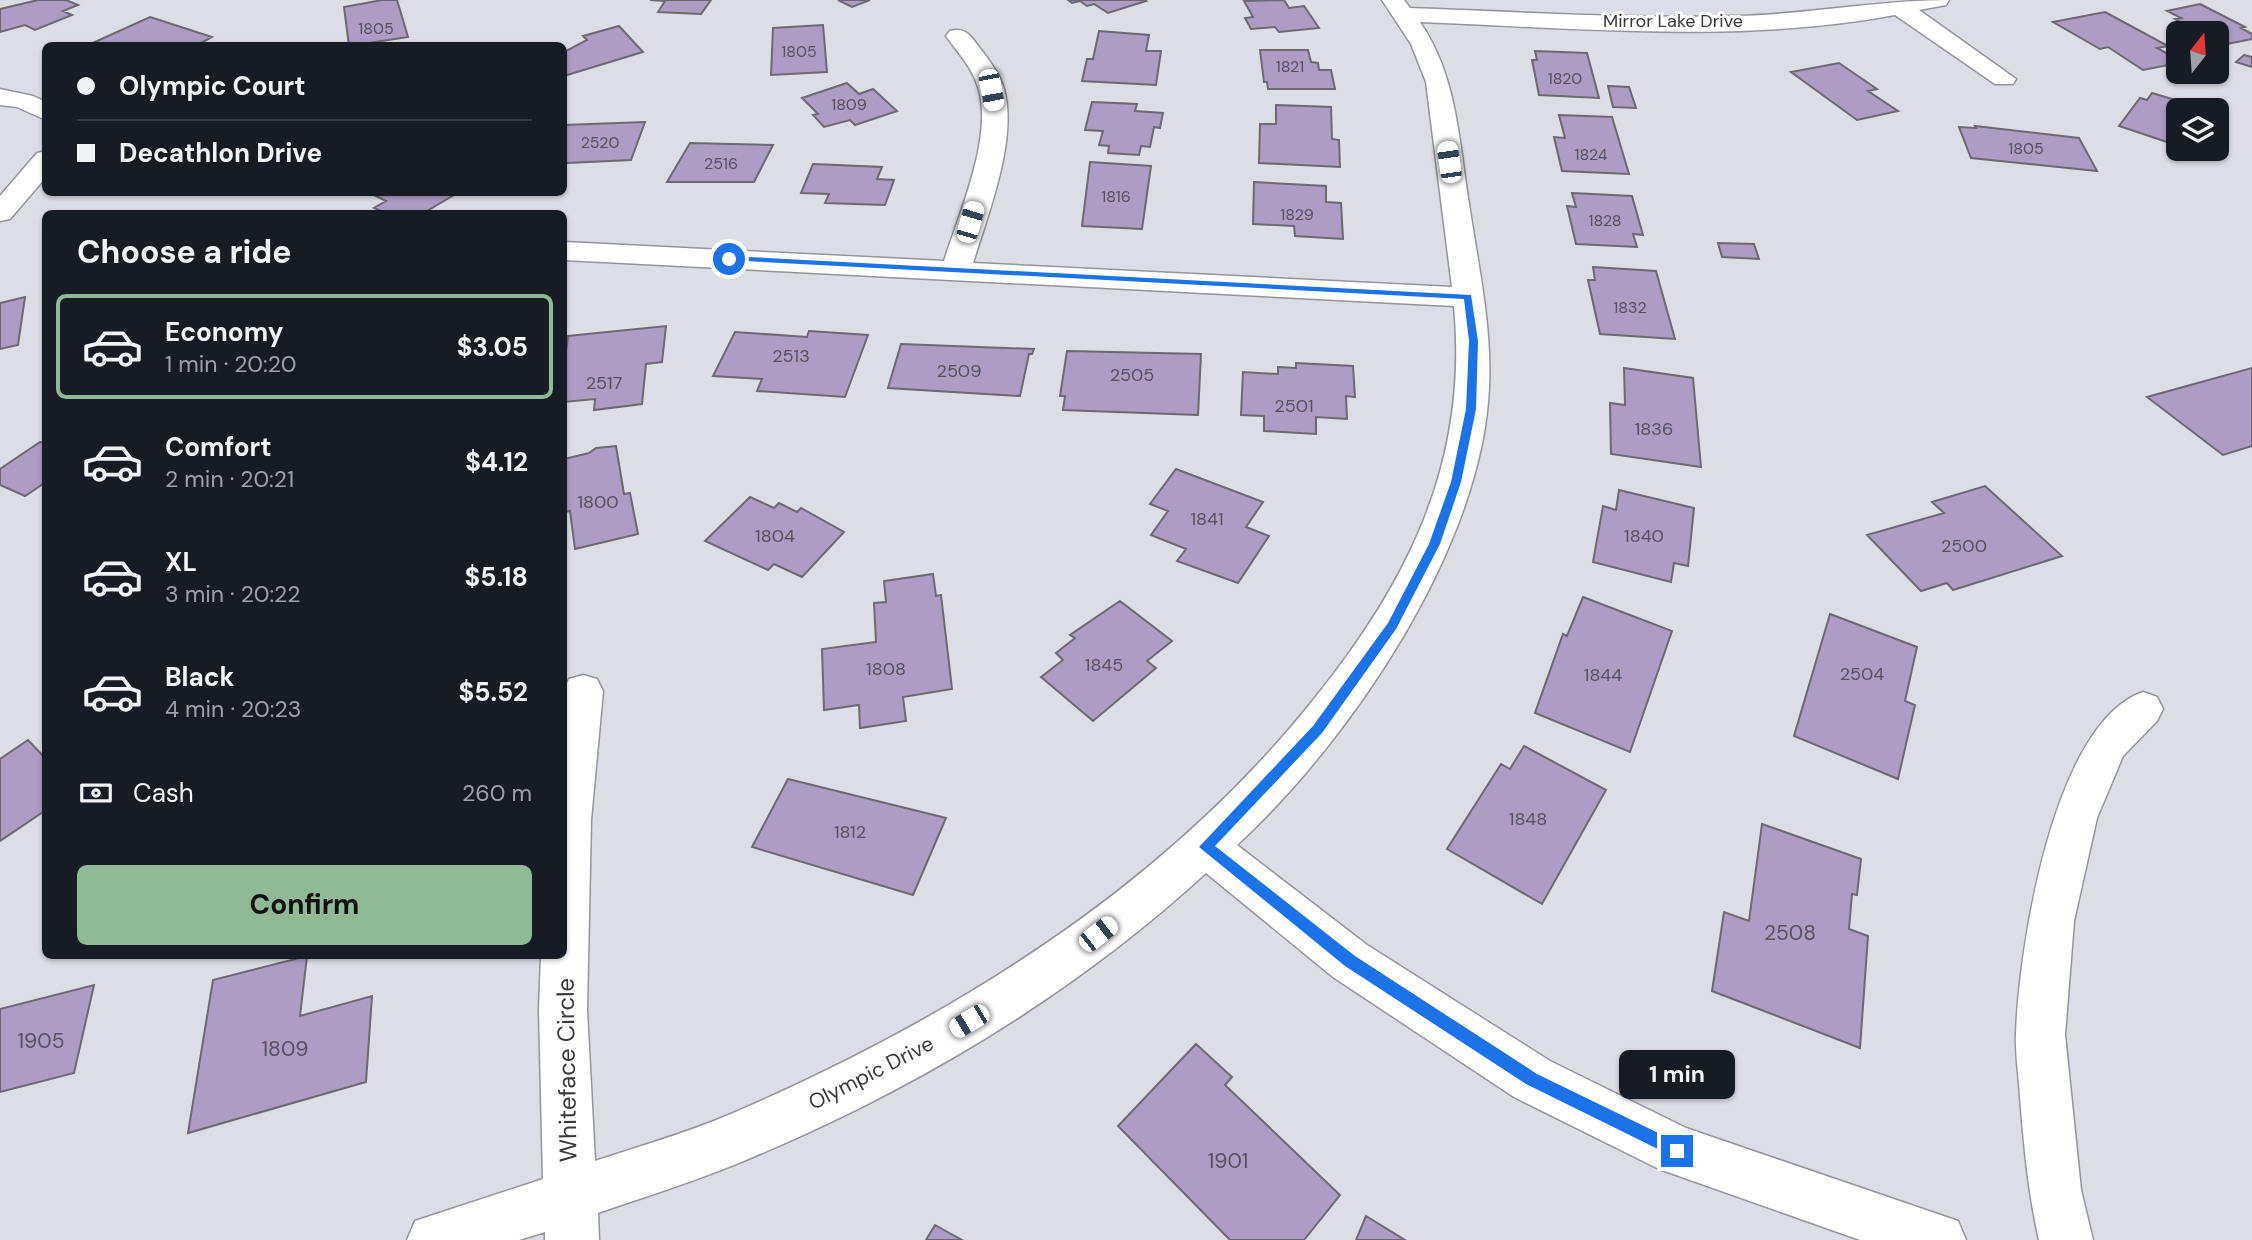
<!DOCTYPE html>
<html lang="en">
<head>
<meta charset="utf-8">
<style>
	:root { --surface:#171b24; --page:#20242c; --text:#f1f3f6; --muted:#9ea1a6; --line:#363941; --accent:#8eba98 }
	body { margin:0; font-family:"DM Sans",sans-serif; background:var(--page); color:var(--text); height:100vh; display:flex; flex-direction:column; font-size:26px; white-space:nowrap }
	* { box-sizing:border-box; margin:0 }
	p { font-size:23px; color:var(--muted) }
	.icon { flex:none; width:38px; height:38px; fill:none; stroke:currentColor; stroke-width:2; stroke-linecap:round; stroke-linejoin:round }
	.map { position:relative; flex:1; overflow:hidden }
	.drawer { position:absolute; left:42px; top:210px; width:525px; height:749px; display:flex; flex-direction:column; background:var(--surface); border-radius:10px; box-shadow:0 2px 5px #0004 }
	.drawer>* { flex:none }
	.hud { position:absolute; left:42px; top:42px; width:525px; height:154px; border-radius:10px; box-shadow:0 2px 5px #0004; display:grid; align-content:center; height:154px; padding:0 35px; background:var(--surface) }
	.needle { width:46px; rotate:17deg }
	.tools { position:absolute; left:2166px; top:21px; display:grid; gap:14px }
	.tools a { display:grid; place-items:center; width:63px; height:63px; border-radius:10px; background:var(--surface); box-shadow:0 2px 5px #0004; font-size:35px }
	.end { position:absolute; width:32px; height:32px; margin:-16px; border:9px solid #1a73e8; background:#fff; box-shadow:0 0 0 4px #fff }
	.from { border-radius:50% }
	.bubble { position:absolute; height:49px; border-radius:10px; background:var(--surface); box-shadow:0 2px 5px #0004; font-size:23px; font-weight:700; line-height:49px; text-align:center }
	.car { position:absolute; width:21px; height:42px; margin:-21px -10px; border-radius:9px; box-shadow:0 0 5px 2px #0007; background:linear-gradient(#fff 24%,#345 0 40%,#fff 0 76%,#345 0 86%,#fff 0) }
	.hud b { display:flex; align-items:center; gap:24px; height:66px; font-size:26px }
	.hud b+b { border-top:2px solid var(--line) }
	.hud i { width:18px; height:18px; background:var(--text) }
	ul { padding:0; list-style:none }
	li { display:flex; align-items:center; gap:21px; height:105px; margin:0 14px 10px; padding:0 21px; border:4px solid transparent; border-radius:10px }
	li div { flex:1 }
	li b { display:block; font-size:26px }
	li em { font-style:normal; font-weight:700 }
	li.selected { border-color:var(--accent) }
	li>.icon { width:63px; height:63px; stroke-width:1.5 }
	h2 { padding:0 35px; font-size:32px; line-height:84px }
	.pay { display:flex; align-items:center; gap:18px; height:77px; padding:0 35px; font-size:26px }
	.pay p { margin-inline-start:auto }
	.button { display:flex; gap:14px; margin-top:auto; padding:14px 35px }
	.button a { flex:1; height:80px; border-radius:10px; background:var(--accent); color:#111; font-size:28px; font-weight:700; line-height:80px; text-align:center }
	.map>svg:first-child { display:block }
	.building { fill:#ad9dc4; stroke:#6c6970; stroke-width:2 }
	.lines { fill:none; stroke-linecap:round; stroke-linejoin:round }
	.street-casing { stroke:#94959c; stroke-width:3 }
	.street { fill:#fff; fill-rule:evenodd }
	.route { fill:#1a73e8 }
	.labels { text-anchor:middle; stroke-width:6; stroke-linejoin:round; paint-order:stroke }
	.far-number-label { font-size:16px; fill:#55515d }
	.far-street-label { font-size:18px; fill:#38383b; stroke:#fff }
	.number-label { font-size:18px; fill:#55515d }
	.near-number-label { font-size:21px; fill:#55515d }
	.street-label { font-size:21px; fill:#38383b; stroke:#fff }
	.near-street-label { font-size:24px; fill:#38383b; stroke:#fff }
</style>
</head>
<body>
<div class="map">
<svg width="2252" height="1240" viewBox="0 0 2252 1240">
	<rect width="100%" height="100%" fill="#dddee5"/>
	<path class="building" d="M38 0H66L78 5 63 11 72 15 35 30 25 25 0 32V9Z
		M382 0H397L408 37 349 46 344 7Z
		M650 0H711L701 14 658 12 665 1Z
		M838 0H870L852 7Z
		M1068 0H1144L1146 1 1108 13 1094 4 1087 6 1080 1 1072 3Z
		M1284 0 1289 8 1304 6 1319 28 1279 32 1275 27 1251 29 1245 18 1253 17 1244 1Z
		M2200 4 2245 27 2241 28 2252 34V39L2217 46V33H2189L2179 28 2188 26 2175 19 2181 18 2167 11Z
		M2105 12 2168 46 2157 48 2179 60V63L2143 70 2108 47 2100 49 2053 22Z
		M150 17 212 37 199 44 202 46H86Z
		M823 25 827 72 771 75 773 28Z
		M619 26 643 52 567 75 564 70V52L587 40 583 36Z
		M1099 31 1149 35 1146 51H1161L1156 85 1082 81 1087 59H1093Z
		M1260 50H1308L1311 62 1318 63 1319 70H1331L1335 89H1268L1267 82H1264Z
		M1535 51 1587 53 1599 98 1539 95 1532 60H1537Z
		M2244 55 2252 57V67L2236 62Z
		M1839 63 1877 89 1868 91 1898 111 1857 120 1791 72Z
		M847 83 859 94 873 89 897 111 855 125 850 120 824 127 813 115 818 114 802 98Z
		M1608 86 1629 87 1636 108 1613 107Z
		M2152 93 2209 110H2179V146L2119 126 2140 98 2147 100Z
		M1092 102 1137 104 1135 111 1163 113 1160 128 1154 127 1150 147 1141 146 1139 155 1108 153 1109 146 1099 145 1103 131 1085 130Z
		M1276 105 1331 107 1332 139 1339 140 1340 167 1259 163 1260 124H1276Z
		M1559 115 1612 117 1629 174 1562 171 1554 137 1565 138Z
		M645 122 631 160 567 163 564 166V125Z
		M1975 126 2079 138 2097 171 1971 158 1959 127 1976 128Z
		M690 143 773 145 754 182H667Z
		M1090 162 1151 166 1142 229 1082 226Z
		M813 164 882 167 877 179 894 180 885 205 825 203 829 194 801 193Z
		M1254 182 1326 186V202L1341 203 1343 239 1295 236 1294 226 1253 224Z
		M368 192H447L454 195 422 214H387L374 208 386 201Z
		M1572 193 1632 196 1643 235 1633 234 1637 247 1576 244 1567 206 1576 207Z
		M1718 243 1754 244 1759 259 1722 257Z
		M1593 267 1656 271 1675 339 1600 334 1588 280H1595Z
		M25 297 18 345 0 349V303Z
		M666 326 662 362 646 364 642 404 594 410 595 399 564 402V367L568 336Z
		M809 331 868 335 845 397 757 391 762 379 713 376 735 332 807 337Z
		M901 344 1034 349 1032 354H1029L1020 396 888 388Z
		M1067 351 1201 354 1198 415 1063 410 1065 396H1060Z
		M1296 363 1353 366 1355 397 1346 396 1347 419 1316 417V434L1264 431V416L1241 415 1243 372 1278 374V367L1296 368Z
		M1624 368 1693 378 1701 467 1611 454 1610 403 1625 405Z
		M2252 368V446L2223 455 2147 397Z
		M40 442 46 443V482L25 496 0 485V469Z
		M616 446 624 494 630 493 638 534 575 549 570 511 564 512V459L589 453 596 448Z
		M1176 469 1263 502 1246 527 1269 536 1238 583 1177 561 1186 549 1151 535 1168 511 1150 504Z
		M1985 486 2062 556 1953 590 1947 583 1921 591 1867 535 1944 513 1932 502Z
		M1619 490 1694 508 1688 566 1674 563 1671 582 1593 562 1603 506 1616 510Z
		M750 497 774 508 779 503 797 512 801 508 844 532 802 577 774 564 768 570 705 541Z
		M933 574 936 596 941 595 952 689 903 697 906 721 860 728 859 705 824 710 822 649 876 642 874 603 886 602 884 581Z
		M1583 597 1672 631 1630 752 1535 713 1563 634 1567 636Z
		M1120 601 1172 641 1147 661 1156 668 1093 721 1041 677 1063 660 1056 653 1075 638 1070 635Z
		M1830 614 1917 647 1905 701 1915 705 1898 779 1794 736Z
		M28 740 46 759V810L0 841V759Z
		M1524 746 1606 790 1542 904 1447 849 1501 764 1510 769Z
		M788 779 946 818 913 895 752 847Z
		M1762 824 1861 859 1857 895 1852 894 1849 929 1868 936 1860 1048 1712 991 1724 912 1749 921Z
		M307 956 300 1016 372 996 366 1082 188 1133 213 980Z
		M94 985 74 1073 0 1092V1009Z
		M1196 1044 1232 1077 1225 1085 1340 1195 1304 1240H1230L1118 1126Z
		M1366 1216 1405 1240H1356Z
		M935 1225 962 1240H926Z"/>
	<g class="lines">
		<defs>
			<path id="street" d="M1382 0H1404L1410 8C1520 12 1629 19 1739 16 1810 14 1879 0 1949 0L1946 5 1919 10 2016 79 2013 84H1995L1895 15C1739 44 1577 28 1420 22 1457 76 1459 141 1469 204 1478 264 1492 326 1489 387 1483 545 1351 740 1237 845L1367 945 1550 1061 1686 1128 1958 1221 1966 1240H1860L1659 1169 1514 1097 1333 977 1206 873C1074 994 917 1088 753 1157 702 1179 650 1195 598 1213L599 1240H545V1232L519 1240H407L415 1221 543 1179 539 1010 541 956H564V690L569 679 583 675 597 679 603 691 591 820 587 1010 595 1161C640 1146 687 1133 731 1114 949 1020 1159 891 1310 704 1407 585 1469 463 1454 306L564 260V242L944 261C959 214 994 135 978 87 972 67 958 53 946 36L950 31C965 27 970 35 979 47 989 60 999 73 1004 89 1018 139 988 214 973 263L1452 287 1426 82 1411 44Z
				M0 89 33 96 46 102V120L17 107 0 105Z
				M46 151V177L10 219 0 221V196L37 153Z
				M2143 692 2157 697 2163 709 2157 721 2123 756 2097 818 2074 921 2065 1035 2081 1190 2093 1240H2039C2028 1192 2024 1146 2020 1097 2019 1077 2015 1054 2016 1033 2019 949 2053 723 2143 692Z"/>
		</defs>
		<use href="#street" class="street-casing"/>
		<use href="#street" class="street"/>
	</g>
	<path class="route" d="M729 256 1471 295 1478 341 1476 409 1461 482 1440 544 1396 629 1322 733 1215 846 1355 956 1537 1074 1683 1145V1156H1672L1526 1084 1345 966 1199 847 1313 726 1388 623 1429 544 1451 482 1466 409 1469 341 1464 299 725 260Z"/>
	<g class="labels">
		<g class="far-number-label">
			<text x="376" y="34">1805</text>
			<text x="799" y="57">1805</text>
			<text x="1290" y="72">1821</text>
			<text x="1565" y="84">1820</text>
			<text x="849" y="110">1809</text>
			<text x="600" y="148">2520</text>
			<text x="2026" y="154">1805</text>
			<text x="1591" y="160">1824</text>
			<text x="721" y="169">2516</text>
			<text x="1116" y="202">1816</text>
			<text x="1297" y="220">1829</text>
			<text x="1605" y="226">1828</text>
			<text x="1630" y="313">1832</text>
		</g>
		<g class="far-street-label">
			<text x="1673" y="27">Mirror Lake Drive</text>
		</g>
		<g class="number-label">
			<text x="791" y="362">2513</text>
			<text x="959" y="377">2509</text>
			<text x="1132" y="381">2505</text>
			<text x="604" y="389">2517</text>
			<text x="1294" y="412">2501</text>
			<text x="1654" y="435">1836</text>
			<text x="598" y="508">1800</text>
			<text x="1207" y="525">1841</text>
			<text x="775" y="542">1804</text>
			<text x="1644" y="542">1840</text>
			<text x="1964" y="552">2500</text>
			<text x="1104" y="671">1845</text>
			<text x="886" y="675">1808</text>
			<text x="1862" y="680">2504</text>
			<text x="1603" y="681">1844</text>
			<text x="1528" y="825">1848</text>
			<text x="850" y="838">1812</text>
		</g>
		<g class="near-number-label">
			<text x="1790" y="940">2508</text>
			<text x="41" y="1048">1905</text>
			<text x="285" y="1056">1809</text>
			<text x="1228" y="1168">1901</text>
		</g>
		<g class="street-label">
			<text transform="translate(871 1073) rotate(-27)" y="7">Olympic Drive</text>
		</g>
		<g class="near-street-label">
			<text transform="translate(567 1070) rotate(-91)" y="8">Whiteface Circle</text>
		</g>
	</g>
</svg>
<div class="tools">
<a><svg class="needle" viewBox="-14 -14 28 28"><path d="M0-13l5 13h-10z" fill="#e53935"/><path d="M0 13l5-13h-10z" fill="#9ea1a6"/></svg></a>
<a><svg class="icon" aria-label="layers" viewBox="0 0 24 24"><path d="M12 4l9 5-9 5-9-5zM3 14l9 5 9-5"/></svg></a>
</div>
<i class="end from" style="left:729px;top:259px"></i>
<i class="end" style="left:1677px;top:1151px"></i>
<div class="bubble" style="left:1619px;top:1050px;width:116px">1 min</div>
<i class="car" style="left:991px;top:90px;rotate:169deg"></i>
<i class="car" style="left:1449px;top:162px;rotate:352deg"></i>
<i class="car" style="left:970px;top:222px;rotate:16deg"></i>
<i class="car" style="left:1098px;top:934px;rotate:52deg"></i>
<i class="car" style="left:969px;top:1021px;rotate:239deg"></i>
<div class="hud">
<b><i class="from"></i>Olympic Court</b>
<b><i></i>Decathlon Drive</b>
</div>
<section class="drawer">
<h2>Choose a ride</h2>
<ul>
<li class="selected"><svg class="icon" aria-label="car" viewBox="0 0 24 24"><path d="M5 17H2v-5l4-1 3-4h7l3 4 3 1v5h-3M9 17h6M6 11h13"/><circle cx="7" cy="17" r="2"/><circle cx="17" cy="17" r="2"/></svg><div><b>Economy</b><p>1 min · 20:20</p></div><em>$3.05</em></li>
<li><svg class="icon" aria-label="car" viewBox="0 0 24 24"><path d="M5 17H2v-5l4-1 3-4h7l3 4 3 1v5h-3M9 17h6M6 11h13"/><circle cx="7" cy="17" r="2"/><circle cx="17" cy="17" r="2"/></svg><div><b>Comfort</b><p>2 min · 20:21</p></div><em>$4.12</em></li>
<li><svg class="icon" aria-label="car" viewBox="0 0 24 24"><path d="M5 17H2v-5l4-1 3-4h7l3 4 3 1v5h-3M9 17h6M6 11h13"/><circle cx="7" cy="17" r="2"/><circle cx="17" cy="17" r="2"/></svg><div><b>XL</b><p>3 min · 20:22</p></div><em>$5.18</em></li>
<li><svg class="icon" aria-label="car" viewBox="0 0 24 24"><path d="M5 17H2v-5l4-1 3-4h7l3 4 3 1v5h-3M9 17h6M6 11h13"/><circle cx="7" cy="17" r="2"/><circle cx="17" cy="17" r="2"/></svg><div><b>Black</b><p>4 min · 20:23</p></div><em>$5.52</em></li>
</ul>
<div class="pay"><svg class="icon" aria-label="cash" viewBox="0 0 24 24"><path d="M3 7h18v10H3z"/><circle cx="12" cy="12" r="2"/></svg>Cash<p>260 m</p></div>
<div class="button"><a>Confirm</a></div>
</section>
</div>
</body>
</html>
